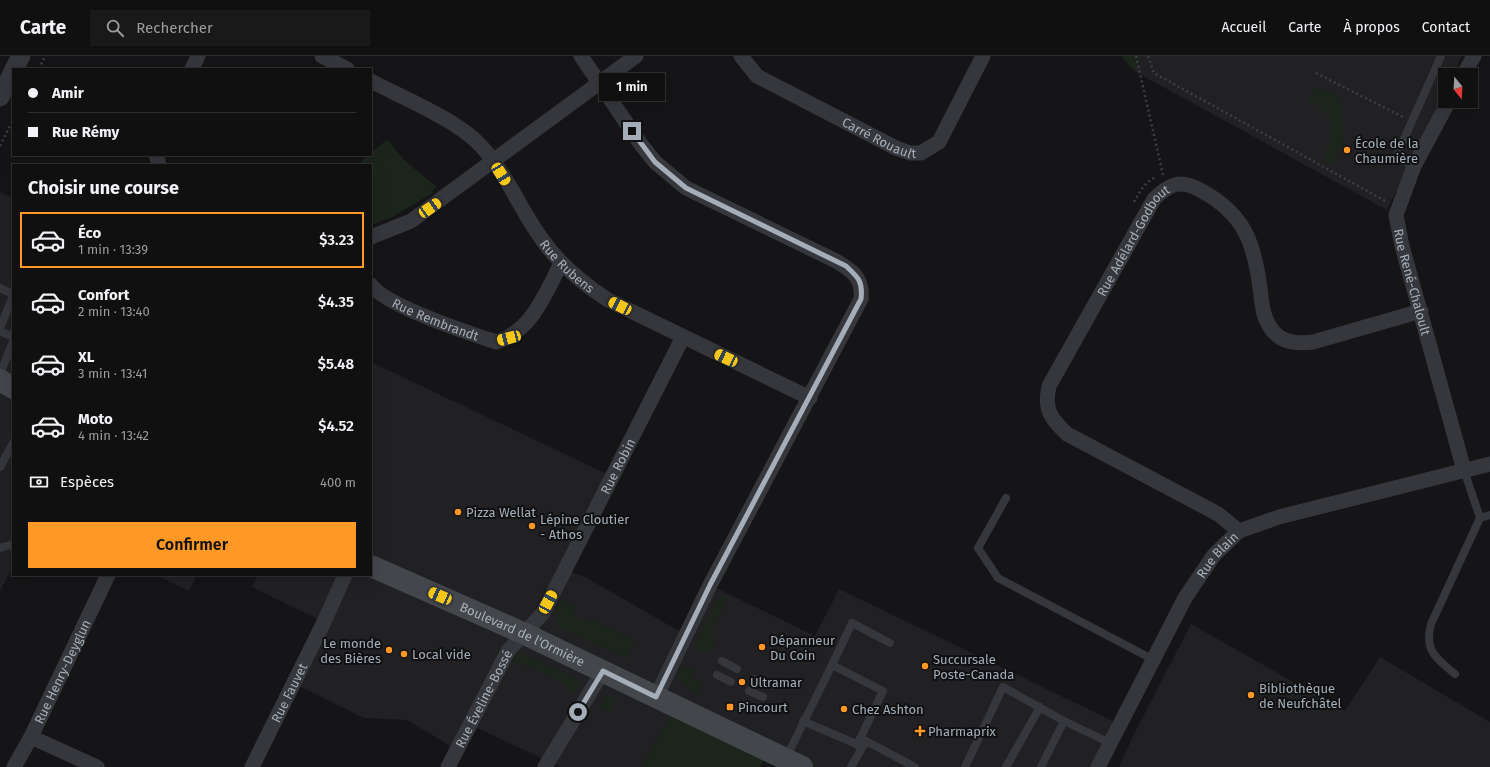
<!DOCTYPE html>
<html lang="fr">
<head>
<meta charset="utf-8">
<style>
	:root { --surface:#101011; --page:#19191a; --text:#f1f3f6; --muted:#9c9d9f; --line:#303031; --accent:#ff9824 }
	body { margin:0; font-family:"Fira Sans",sans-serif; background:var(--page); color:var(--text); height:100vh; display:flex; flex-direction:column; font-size:15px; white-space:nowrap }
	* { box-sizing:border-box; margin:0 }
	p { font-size:13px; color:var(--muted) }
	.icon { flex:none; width:22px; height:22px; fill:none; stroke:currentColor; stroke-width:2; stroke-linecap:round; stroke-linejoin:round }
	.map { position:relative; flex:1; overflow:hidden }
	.panel { position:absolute; left:12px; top:108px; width:360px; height:412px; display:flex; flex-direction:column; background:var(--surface); border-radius:0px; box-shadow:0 4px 16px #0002,0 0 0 1px var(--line) }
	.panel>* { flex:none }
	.guide { position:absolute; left:12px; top:12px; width:360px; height:88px; border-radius:0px; box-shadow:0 4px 16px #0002,0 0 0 1px var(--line); display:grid; align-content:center; height:88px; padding:0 16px; background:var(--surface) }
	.needle { width:26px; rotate:162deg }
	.buttons { position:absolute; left:1438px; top:12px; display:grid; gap:8px }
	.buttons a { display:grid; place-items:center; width:40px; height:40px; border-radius:0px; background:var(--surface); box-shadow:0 4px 16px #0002,0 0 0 1px var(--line); font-size:20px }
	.end { position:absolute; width:18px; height:18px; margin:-9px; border:5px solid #a5aeb8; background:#111; box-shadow:0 0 0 2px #111 }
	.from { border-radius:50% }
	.bubble { position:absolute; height:28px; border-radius:0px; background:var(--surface); box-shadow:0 4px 16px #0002,0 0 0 1px var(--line); font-size:13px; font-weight:600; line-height:28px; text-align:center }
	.car { position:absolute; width:12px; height:24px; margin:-12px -6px; border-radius:5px; box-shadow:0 0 3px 1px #0007; background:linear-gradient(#f5c518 24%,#345 0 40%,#f5c518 0 76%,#345 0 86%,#f5c518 0) }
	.guide b { display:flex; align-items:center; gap:14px; height:38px; font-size:15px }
	.guide b+b { border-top:1px solid var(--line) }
	.guide i { width:10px; height:10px; background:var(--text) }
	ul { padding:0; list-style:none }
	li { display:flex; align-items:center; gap:12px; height:56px; margin:0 8px 6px; padding:0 8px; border:2px solid transparent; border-radius:0px }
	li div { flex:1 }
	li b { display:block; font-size:15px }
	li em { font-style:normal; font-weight:600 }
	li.on { border-color:var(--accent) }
	li>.icon { width:36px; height:36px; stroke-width:1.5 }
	h2 { padding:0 16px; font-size:18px; line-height:48px }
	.pay { display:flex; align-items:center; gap:10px; height:44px; padding:0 16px; font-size:15px }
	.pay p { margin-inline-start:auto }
	.button { display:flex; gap:8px; margin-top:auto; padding:8px 16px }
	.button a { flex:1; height:46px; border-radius:0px; background:var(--accent); color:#111; font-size:16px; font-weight:600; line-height:46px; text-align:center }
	header { display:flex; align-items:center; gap:24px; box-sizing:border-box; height:56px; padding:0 20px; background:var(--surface); border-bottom:1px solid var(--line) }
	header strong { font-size:19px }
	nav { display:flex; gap:22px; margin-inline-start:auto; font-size:14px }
	.search { width:280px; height:36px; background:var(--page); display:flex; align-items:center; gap:10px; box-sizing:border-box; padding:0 14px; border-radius:0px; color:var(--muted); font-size:15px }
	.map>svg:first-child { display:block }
	.built { fill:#212124 }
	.green { fill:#1c251c }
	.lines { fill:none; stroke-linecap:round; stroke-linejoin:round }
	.path { stroke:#3b3f43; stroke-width:2.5; stroke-dasharray:2 3; stroke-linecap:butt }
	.service { stroke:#35373c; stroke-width:8 }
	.minor { stroke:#35373c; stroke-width:15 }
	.tertiary { stroke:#35373c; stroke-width:19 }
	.secondary { stroke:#43474c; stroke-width:22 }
	.route { stroke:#a5aeb8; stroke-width:5 }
	.poi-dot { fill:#ff9824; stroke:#101012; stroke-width:1.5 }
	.labels { text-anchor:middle; stroke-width:4; stroke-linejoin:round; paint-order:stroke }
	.street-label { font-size:13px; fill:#a5aeb8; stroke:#101012 }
	.poi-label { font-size:13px; fill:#a5aeb8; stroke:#101012; text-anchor:start }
</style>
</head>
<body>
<header>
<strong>Carte</strong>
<div class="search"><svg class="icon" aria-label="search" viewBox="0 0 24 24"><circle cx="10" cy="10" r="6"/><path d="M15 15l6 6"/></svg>Rechercher</div>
<nav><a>Accueil</a><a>Carte</a><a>À propos</a><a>Contact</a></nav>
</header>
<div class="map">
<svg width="1490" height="711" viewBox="0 0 1490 711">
	<rect width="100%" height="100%" fill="#151517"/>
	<path class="built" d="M1143 0H1462L1453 19H1445V35L1387 154 1134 15Z
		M0 136 13 142V510L0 535Z
		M371 306 611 420 566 514 585 521 686 579 710 529 815 580 839 533 1119 668 1098 711H802L676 651 641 711H560L471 669 457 694 407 664 364 662 293 627 324 566 252 531 258 519H371Z
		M157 519H197L189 535Z
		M1191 568 1345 655 1380 601 1490 666V711H1119L1133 680Z"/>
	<path class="green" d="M1121 0H1143L1134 15Z
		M1316 31 1331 37 1342 49 1344 84 1332 109 1322 104C1332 88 1335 71 1324 55 1321 50 1313 48 1308 45Z
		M387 84 405 105 437 131 431 135 433 137 392 161 371 169V109H359L367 99H371V96Z
		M720 540 728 541 712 574 714 588 712 593 706 596 697 593 694 589Z
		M562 543 577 551 571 559 587 568 589 563 635 584 627 602 561 572 556 567 557 562 554 560Z
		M514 594 580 624 572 640 563 626 529 610 510 605Z
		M683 610 693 614 691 620 703 628 698 637 683 629 681 623 677 621Z
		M610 640 617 643 610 657 599 652 605 641Z
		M676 651 769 695 760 711H641Z"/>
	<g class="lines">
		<path class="path" d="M1136 0 1163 119
			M1148 0 1154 17 1387 146
			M39 13 45 0
			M1316 17 1403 61
			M0 90 13 64
			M1134 146C1140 135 1145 126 1156 121"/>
		<path class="service" d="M1414 110 1396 101 1441 0
			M0 232 13 238
			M0 272 13 240
			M0 275 13 281
			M0 318 13 286
			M0 411 13 387
			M1006 442 978 492 998 522 1152 603
			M1480 462 1490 459
			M0 492 13 488
			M722 605 737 613
			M1455 618C1436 602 1424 595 1431 568L1480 462 1464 414
			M717 619 731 626
			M755 623 769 629
			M749 635 763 641
			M803 665 861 690
			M857 689 883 635 832 609 852 567 890 587
			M786 702 832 609
			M851 711 866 685 915 711
			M965 711 1003 631 1064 665
			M1006 711 1040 651
			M1041 711 1064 665 1110 687"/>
		<g class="minor">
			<path d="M322 0 347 13"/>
			<path d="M581 0 640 87 655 106 686 132 836 205C853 215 863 222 861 243L710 529 656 641"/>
			<path id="s1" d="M741 0 757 20 896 92 910 97H921L939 86 983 0"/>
			<path d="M192 13 198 0"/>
			<path d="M1463 19 1474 0"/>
			<path id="s2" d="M371 25C401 41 450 61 475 84 504 111 518 150 541 182 559 208 582 227 608 244L810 342"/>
			<path id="s3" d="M1449 45 1414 110 1396 159 1402 190 1464 414"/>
			<path d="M156 99 159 109"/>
			<path d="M371 181 411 165 636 0"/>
			<path id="s4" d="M371 229C386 250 469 277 496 286 531 276 546 237 561 207"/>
			<path id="s5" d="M1239 475 1218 458 1067 378C1050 362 1044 353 1049 330L1154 143C1170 127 1181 123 1202 135 1245 159 1254 187 1260 232 1262 246 1262 259 1270 271 1280 287 1296 288 1313 286L1421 255"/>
			<path d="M31 681 97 711"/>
			<path id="s6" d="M14 711 31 681 108 519"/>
			<path id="s7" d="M252 711 324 566 345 519"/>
			<path id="s8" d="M448 711 508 595 543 557 683 281"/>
			<path d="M545 711 603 615"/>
			<path id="s9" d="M1098 711 1185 542 1214 499 1239 475 1279 461 1490 408"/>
		</g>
		<path class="tertiary" d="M14 13 21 0
			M0 41 13 16"/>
		<g class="secondary">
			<path d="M0 324 13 332"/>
			<path id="s10" d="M371 510 523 577 802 711"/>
		</g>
	</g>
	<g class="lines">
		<path class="route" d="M578 656 603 615 656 641 710 529 861 243C863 226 859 222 846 210L686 132 655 106 632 75"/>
	</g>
	<g class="poi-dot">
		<circle cx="1347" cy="94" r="4"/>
		<circle cx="458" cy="456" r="4"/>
		<circle cx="532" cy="470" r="4"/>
		<circle cx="762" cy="591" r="4"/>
		<circle cx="389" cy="594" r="4"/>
		<circle cx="404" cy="598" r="4"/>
		<circle cx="925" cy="610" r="4"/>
		<circle cx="742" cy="626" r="4"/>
		<circle cx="1251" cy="639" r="4"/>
		<rect x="726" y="647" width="8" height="8" rx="2"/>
		<circle cx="844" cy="653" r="4"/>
		<path d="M918 669h4v4h4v4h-4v4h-4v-4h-4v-4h4z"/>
	</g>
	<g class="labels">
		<g class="street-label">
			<text dy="5" stroke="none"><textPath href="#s1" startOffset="163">Carré Rouault</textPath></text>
			<text dy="5" stroke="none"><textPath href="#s5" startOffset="421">Rue Adélard-Godbout</textPath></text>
			<text dy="5" stroke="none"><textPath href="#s2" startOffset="277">Rue Rubens</textPath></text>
			<text dy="5" stroke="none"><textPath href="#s3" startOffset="195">Rue René-Chaloult</textPath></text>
			<text dy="5" stroke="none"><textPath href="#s4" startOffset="74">Rue Rembrandt</textPath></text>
			<text dy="5" stroke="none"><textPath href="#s8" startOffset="347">Rue Robin</textPath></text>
			<text dy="5" stroke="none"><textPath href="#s9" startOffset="244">Rue Blain</textPath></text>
			<text dy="5" stroke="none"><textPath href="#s10" startOffset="166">Boulevard de l'Ormière</textPath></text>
			<text dy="5" stroke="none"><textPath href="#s6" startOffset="107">Rue Henry-Deyglun</textPath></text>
			<text dy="5" stroke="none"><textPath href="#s7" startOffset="83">Rue Fauvet</textPath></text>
			<text dy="5" stroke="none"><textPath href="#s8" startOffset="77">Rue Éveline-Bossé</textPath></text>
		</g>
		<g class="poi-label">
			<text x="1355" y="92">École de la<tspan x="1355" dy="15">Chaumière</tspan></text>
			<text x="466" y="461">Pizza Wellat</text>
			<text x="540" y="468">Lépine Cloutier<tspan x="540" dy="15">- Athos</tspan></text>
			<text x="770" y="589">Dépanneur<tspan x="770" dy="15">Du Coin</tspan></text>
			<text x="381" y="592" text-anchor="end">Le monde<tspan x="381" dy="15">des Bières</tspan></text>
			<text x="412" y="603">Local vide</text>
			<text x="933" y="608">Succursale<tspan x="933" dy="15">Poste-Canada</tspan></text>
			<text x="750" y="631">Ultramar</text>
			<text x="1259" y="637">Bibliothèque<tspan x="1259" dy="15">de Neufchâtel</tspan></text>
			<text x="738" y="656">Pincourt</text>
			<text x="852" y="658">Chez Ashton</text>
			<text x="928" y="680">Pharmaprix</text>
		</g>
	</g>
</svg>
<div class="buttons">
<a><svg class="needle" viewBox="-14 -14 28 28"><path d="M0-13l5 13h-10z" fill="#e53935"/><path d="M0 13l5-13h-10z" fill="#9c9d9f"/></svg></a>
</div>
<i class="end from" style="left:578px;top:656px"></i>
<i class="end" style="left:632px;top:75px"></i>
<div class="bubble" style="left:599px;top:17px;width:66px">1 min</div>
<i class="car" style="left:501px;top:118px;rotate:148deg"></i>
<i class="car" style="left:430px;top:152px;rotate:56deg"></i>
<i class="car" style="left:620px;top:250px;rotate:297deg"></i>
<i class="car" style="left:509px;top:282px;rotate:255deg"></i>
<i class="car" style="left:726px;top:302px;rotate:295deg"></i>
<i class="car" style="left:440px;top:540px;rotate:294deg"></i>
<i class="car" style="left:548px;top:546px;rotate:28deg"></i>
<div class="guide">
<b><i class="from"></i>Amir</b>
<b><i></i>Rue Rémy</b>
</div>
<section class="panel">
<h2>Choisir une course</h2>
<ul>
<li class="on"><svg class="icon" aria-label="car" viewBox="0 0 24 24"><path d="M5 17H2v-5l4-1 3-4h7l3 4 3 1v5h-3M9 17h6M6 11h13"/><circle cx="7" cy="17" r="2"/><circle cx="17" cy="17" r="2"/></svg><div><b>Éco</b><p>1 min · 13:39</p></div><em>$3.23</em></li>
<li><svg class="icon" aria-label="car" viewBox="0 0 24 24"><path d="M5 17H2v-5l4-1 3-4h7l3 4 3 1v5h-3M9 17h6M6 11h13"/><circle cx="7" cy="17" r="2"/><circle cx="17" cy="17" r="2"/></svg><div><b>Confort</b><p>2 min · 13:40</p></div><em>$4.35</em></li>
<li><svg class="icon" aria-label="car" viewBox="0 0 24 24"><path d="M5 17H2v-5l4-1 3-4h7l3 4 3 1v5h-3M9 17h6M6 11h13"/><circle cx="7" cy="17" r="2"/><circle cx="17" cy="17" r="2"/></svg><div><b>XL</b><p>3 min · 13:41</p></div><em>$5.48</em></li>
<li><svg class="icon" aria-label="car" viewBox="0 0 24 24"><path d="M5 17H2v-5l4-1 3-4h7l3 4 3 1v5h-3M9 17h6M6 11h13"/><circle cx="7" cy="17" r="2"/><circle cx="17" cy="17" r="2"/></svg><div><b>Moto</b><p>4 min · 13:42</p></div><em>$4.52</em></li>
</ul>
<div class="pay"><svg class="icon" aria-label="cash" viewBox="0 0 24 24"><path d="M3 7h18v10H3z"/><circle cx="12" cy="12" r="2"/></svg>Espèces<p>400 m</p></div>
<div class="button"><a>Confirmer</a></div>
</section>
</div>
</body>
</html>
